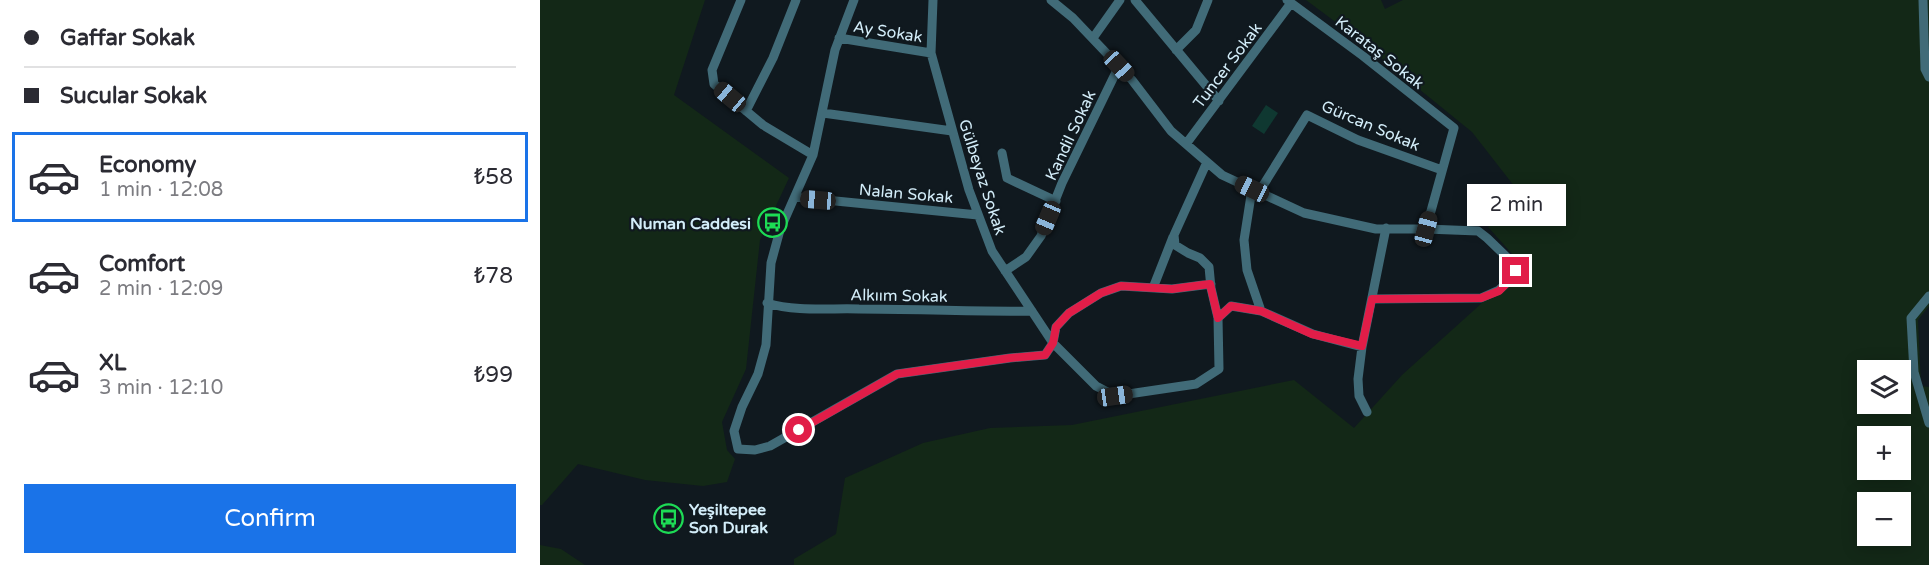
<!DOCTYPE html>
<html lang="en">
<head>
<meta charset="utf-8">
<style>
	:root { --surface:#fff; --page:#f7f7f7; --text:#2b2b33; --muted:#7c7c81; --line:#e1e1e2; --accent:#1a73e8 }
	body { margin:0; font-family:"Varela Round",sans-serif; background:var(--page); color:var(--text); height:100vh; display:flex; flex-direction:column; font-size:22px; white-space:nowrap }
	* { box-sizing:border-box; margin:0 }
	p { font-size:20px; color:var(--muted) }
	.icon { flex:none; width:33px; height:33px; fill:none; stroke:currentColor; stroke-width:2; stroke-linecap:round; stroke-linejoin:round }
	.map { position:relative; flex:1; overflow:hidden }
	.drawer { display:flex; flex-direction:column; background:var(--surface); width:540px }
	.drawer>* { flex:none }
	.guide { display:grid; align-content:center; height:132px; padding:0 24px; background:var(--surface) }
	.buttons { position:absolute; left:1317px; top:360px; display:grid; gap:12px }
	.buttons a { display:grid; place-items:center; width:54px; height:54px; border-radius:0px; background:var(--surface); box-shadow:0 3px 15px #0003; font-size:30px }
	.end { position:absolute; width:27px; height:27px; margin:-14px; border:8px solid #e11d48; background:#fff; box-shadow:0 0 0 3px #fff }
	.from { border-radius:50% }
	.bubble { position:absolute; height:42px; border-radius:0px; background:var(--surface); box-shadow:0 3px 15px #0003; font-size:20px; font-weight:600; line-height:42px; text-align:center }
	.car { position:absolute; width:18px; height:36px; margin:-18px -9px; border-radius:8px; box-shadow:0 0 4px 2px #0007; background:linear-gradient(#222 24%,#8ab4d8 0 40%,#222 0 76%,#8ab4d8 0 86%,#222 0) }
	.guide b { display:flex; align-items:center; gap:21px; height:57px; font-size:22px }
	.guide b+b { border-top:2px solid var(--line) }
	.guide i { width:15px; height:15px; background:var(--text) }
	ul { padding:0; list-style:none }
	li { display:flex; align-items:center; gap:18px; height:90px; margin:0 12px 9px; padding:0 12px; border:3px solid transparent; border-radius:0px }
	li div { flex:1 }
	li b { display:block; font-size:22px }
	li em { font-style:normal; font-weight:600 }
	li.selected { border-color:var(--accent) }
	li>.icon { width:54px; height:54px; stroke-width:1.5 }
	.cta { display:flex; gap:12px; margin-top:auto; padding:12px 24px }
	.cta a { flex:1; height:69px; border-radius:0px; background:var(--accent); color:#fff; font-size:24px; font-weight:600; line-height:69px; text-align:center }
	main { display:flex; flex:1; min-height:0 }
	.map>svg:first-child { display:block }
	.green { fill:#132817; fill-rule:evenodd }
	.water { fill:#0f3831 }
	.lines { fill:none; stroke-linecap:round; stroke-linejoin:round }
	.minor { stroke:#416b78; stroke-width:9 }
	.route { stroke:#e11d48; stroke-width:8 }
	.labels { text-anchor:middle; stroke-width:4.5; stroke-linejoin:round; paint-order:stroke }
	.street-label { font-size:16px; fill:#d3edf9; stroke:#10191f }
	.poi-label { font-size:16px; font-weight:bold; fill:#d3edf9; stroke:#10191f; text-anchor:end }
</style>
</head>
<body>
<main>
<section class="drawer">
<div class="guide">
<b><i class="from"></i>Gaffar Sokak</b>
<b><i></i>Sucular Sokak</b>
</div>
<ul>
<li class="selected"><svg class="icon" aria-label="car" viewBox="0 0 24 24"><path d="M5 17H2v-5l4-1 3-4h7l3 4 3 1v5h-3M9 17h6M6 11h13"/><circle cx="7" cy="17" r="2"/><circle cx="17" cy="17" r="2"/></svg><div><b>Economy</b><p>1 min · 12:08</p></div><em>₺58</em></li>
<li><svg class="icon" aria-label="car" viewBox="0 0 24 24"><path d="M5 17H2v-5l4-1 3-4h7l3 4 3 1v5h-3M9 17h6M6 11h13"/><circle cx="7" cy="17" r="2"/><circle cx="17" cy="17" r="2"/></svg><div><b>Comfort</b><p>2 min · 12:09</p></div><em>₺78</em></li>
<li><svg class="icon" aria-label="car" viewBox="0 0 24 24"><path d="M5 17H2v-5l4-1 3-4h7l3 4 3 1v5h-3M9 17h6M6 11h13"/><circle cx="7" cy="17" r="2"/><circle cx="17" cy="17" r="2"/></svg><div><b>XL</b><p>3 min · 12:10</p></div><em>₺99</em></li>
</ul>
<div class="cta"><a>Confirm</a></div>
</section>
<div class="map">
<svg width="1389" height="565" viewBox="0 0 1389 565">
	<rect width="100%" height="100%" fill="#10191f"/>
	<path class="green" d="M0 0H165L134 95 249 178 220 240 206 369 182 422 187 450 195 459 187 482 163 486 105 480 38 464 2 505H0Z
		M766 0H841L845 9 863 0H1389V306L1378 320 1381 386 1389 387V565H254V559L296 534 305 478 383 443 450 428 532 425 754 380 814 428 862 375 983 266 948 227 989 205 932 132 805 29ZM1328 370H1360V404H1328ZM1328 436H1360V470H1328ZM1328 502H1360V536H1328Z
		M0 545 21 549 45 565H0Z"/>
	<path class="water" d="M726 105 738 113 724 134 712 126Z"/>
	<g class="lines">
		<path class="minor" d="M201 0 172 70 174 84 223 125 273 155
			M314 0 295 50 273 155 240 230 231 263 226 345 218 374 202 407 194 431 198 449 215 450 230 446 357 374 470 358 505 355 513 343 516 327 529 313 561 293 581 286 632 289 671 284
			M393 0 391 53 429 190 452 251 513 343 556 386 575 396 656 384 679 369 678 318 691 306 721 311 773 334 822 347
			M511 0 533 18 592 80 631 131 682 175 764 213 836 229H886L914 128 823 56 747 0
			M595 0 679 101
			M1383 0 1385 69 1389 77
			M299 38 391 53
			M553 38 580 0
			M636 50 656 30 668 0
			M206 111 233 58 256 0
			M283 113 412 131
			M646 144 751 3
			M462 153 467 178 516 201
			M667 162 634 235 635 245 648 253 660 258 669 267 671 288 678 318
			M712 189 704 240 707 270 721 311
			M719 192 767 115 818 140 902 170
			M255 197 438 215
			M465 271 486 257 501 236 522 183 579 66
			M613 288 633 237
			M1389 296 1371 318 1374 372 1389 423
			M832 299 941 298 959 290 973 277 977 267 947 238 938 231 886 229
			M227 303C256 312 290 308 319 309 377 309 434 312 492 311
			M827 412 819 396 818 379 822 347 846 228"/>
	</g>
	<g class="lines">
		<path class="route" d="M259 430 357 374 470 358 505 355 513 343 516 327 529 313 561 293 581 286 632 289 670 284 678 318 691 306 721 311 772 334 822 346 832 299 941 298 959 291 973 277 976 271"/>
	</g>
	<defs>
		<symbol id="bus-ring" viewBox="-11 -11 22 22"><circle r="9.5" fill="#10191f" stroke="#1ddb55" stroke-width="1.5"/><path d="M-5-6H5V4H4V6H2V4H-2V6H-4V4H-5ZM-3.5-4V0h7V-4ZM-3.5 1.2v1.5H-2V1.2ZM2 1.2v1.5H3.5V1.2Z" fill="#1ddb55"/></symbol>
	</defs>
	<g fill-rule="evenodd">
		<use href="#bus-ring" x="216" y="206" width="33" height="33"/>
		<use href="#bus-ring" x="112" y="502" width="33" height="33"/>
	</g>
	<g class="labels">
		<g class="street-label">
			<text transform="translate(348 31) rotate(9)" y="6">Ay Sokak</text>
			<text transform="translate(840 52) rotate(38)" y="6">Karataş Sokak</text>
			<text transform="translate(687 65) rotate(-53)" y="6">Tuncer Sokak</text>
			<text transform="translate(831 125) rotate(23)" y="6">Gürcan Sokak</text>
			<text transform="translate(530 135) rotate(-65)" y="6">Kandil Sokak</text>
			<text transform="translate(443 177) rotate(72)" y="6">Gülbeyaz Sokak</text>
			<text transform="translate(366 193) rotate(5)" y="6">Nalan Sokak</text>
			<text transform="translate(359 295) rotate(1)" y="6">Alkıım Sokak</text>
		</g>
		<g class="poi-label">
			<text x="211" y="229">Numan Caddesi</text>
			<text x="149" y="515" text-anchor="start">Yeşiltepee<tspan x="149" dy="18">Son Durak</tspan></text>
		</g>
	</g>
</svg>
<div class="buttons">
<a><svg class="icon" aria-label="layers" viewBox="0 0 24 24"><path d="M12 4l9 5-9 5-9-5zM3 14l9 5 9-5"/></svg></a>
<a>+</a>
<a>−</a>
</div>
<i class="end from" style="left:259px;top:430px"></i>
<i class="end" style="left:976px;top:271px"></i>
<div class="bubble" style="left:927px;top:184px;width:99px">2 min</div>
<i class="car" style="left:579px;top:66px;rotate:137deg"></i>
<i class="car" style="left:190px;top:97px;rotate:310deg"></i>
<i class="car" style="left:712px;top:189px;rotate:295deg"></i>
<i class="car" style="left:278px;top:200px;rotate:275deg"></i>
<i class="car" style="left:508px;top:218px;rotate:203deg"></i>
<i class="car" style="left:886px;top:229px;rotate:15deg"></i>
<i class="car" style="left:575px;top:396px;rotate:82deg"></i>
</div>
</main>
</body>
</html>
